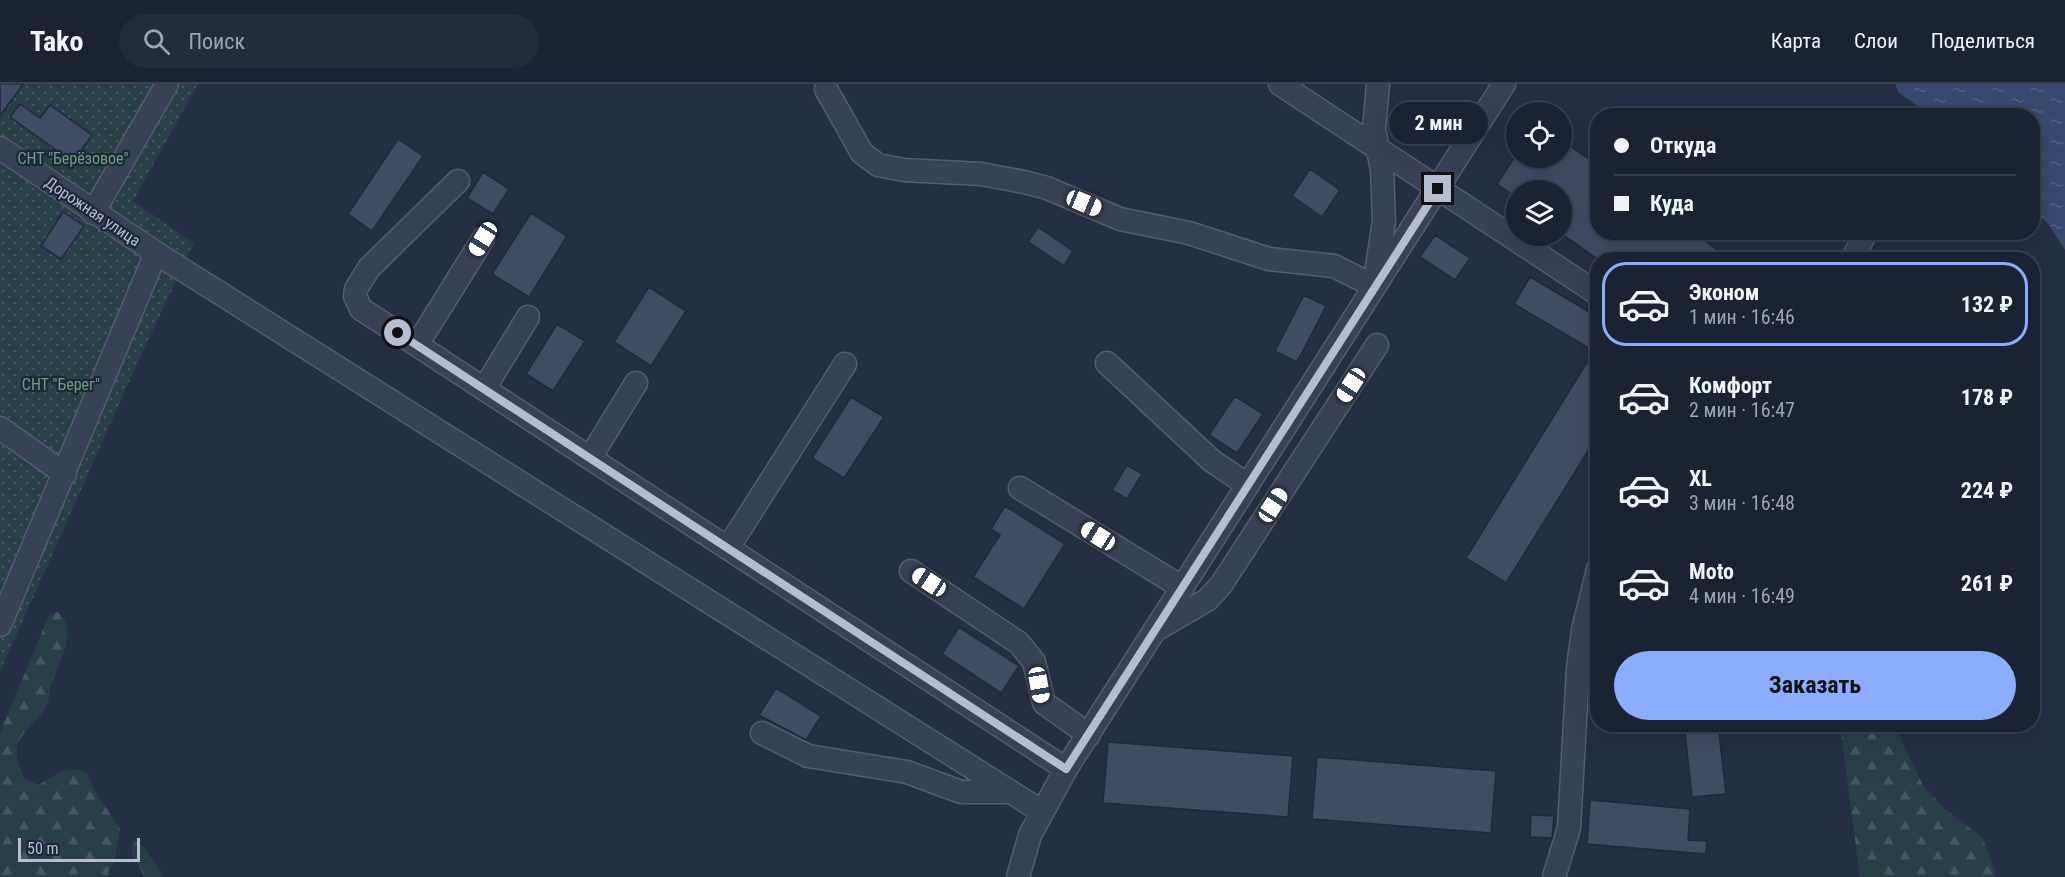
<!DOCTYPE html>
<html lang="ru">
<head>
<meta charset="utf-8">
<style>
	:root { --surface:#1b2333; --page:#242b3b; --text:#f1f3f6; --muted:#a0a4ac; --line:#39404e; --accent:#8aadff }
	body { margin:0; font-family:"Roboto Condensed",sans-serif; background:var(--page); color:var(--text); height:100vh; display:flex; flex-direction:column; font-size:22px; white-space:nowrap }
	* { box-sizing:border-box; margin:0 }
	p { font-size:20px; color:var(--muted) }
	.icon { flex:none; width:33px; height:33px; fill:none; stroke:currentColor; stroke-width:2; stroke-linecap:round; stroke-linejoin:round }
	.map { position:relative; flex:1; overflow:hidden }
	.side { position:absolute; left:1590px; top:168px; width:450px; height:480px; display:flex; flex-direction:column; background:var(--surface); border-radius:24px; box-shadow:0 6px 24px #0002,0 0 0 2px var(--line) }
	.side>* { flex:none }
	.banner { position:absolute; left:1590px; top:24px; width:450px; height:132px; border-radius:24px; box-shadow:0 6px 24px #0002,0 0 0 2px var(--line); display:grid; align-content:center; height:132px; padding:0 24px; background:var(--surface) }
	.controls { position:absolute; left:1506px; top:18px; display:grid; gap:12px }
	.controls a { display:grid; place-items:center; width:66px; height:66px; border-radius:50%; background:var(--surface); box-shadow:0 6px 24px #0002,0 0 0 2px var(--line); font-size:30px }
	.scale { position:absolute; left:18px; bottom:15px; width:122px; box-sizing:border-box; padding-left:6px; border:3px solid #b6bdcd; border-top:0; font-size:16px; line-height:21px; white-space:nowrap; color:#b6bdcd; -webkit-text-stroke:4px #1e2739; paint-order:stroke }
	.end { position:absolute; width:27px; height:27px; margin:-14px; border:8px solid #b6bdcd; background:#111; box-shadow:0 0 0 3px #111 }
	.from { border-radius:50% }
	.bubble { position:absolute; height:42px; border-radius:21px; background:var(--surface); box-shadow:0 6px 24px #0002,0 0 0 2px var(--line); font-size:20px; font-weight:700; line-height:42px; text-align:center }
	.car { position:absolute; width:18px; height:36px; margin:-18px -9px; border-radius:8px; box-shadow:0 0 4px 2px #0007; background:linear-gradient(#fff 24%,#345 0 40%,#fff 0 76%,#345 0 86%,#fff 0) }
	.banner b { display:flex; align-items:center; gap:21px; height:57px; font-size:22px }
	.banner b+b { border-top:2px solid var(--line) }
	.banner i { width:15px; height:15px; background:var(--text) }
	ul { padding:10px 0 0; list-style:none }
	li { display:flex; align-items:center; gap:18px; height:84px; margin:0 12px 9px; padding:0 12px; border:3px solid transparent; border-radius:24px }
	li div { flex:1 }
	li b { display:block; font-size:22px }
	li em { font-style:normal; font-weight:700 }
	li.selected { border-color:var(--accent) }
	li>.icon { width:54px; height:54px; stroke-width:1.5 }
	.primary-button { display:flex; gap:12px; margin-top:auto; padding:12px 24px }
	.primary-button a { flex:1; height:69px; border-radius:36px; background:var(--accent); color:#111; font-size:24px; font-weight:700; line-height:69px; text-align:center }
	header { display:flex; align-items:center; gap:36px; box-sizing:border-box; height:84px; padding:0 30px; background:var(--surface); border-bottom:2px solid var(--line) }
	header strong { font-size:28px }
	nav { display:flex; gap:33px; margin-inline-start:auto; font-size:21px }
	.search { width:420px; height:54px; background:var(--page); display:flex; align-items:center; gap:15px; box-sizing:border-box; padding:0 21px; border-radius:33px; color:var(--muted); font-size:22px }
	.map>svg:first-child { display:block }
	.grass { fill:url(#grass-dots) }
	.forest { fill:url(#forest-firs) }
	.water { fill:url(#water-ripples) }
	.building { fill:#404c64; stroke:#20293b; stroke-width:1.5 }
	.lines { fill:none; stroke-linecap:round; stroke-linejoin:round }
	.minor-casing { stroke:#545d6e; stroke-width:25 }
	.minor { stroke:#394254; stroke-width:22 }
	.route { stroke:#b6bdcd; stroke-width:8 }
	.labels { text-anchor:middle; stroke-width:4.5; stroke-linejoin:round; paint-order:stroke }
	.park-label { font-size:16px; fill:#6ca07c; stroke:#1e2739 }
	.street-label { font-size:16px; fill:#b6bdcd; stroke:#1e2739 }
</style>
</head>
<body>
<header>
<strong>Tako</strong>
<div class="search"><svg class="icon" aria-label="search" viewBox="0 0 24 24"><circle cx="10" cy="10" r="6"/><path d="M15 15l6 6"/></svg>Поиск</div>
<nav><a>Карта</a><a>Слои</a><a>Поделиться</a></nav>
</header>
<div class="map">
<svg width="2065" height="793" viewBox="0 0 2065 793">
	<defs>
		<pattern id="grass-dots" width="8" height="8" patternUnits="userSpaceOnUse" patternTransform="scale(1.5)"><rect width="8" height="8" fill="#273f45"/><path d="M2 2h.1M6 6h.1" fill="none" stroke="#44595f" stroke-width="1.8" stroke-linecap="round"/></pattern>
		<pattern id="forest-firs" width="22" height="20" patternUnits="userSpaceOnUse" patternTransform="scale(1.5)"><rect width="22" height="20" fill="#273f45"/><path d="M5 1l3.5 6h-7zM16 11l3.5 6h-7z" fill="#44595f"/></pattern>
		<pattern id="water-ripples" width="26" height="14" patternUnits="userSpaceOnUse" patternTransform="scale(1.5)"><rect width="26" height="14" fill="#37496d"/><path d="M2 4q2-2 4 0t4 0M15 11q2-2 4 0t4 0" fill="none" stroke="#526181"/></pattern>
	</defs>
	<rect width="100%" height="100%" fill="#242f44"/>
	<path class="grass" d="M0 0H198L133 117 194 159 137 280 0 588Z"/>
	<path class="forest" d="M58 528C80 549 58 577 51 601 49 608 50 616 46 623 39 636 23 645 18 660 14 673 19 683 25 695L39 701C56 690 68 680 88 689L92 702 120 745 114 779 108 788 111 793H0V649L49 531Z
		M1840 641H1894L1924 703 1945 725 1983 754 1997 793H1860Z
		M133 756 143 762 164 793H144C141 779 127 773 133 756Z"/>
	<path class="water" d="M1895 0H2065V166L2047 138 2033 127 2032 32 1931 31 1899 9Z"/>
	<path class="building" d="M0 0H23L0 32Z
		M20 20 40 34 50 21 92 51 73 78 10 33Z
		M398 55 423 72 372 147 348 130Z
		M1562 57 1598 81V148H1691L1733 176H1599L1562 150V106H1516V113L1497 100 1514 74H1562Z
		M1310 85 1340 106 1322 133 1292 112Z
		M483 88 509 105 493 130 467 114Z
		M63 128 84 142 61 175 41 162Z
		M531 129 567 152 529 213 492 190Z
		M1038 143 1073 167 1064 182 1028 158Z
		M1435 151 1470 174 1455 196 1420 173Z
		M1530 193 1598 233V351L1506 499 1466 474 1594 267 1514 220Z
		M649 203 686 227 651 282 614 258Z
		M1304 211 1326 222 1297 278 1275 267Z
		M557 240 585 257 553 307 526 290Z
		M1235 312 1263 330 1237 369 1209 351Z
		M851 313 884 333 844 394 812 374Z
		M1127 381 1142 390 1127 415 1112 406Z
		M1005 422 1065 460 1024 525 973 493 1000 451 991 445Z
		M959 543 1019 582 1001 609 942 570Z
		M776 604 821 632 806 656 759 631Z
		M1684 640H1718L1726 710 1692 713Z
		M1108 658 1293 672 1288 733 1103 719Z
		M1317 673 1496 687 1491 749 1312 735Z
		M1590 716 1690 725 1688 756 1707 757 1706 770 1587 760Z
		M1531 731 1554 732 1552 754 1530 753Z"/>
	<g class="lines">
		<defs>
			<path id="minor" d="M1280 0 1598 210
				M826 5 862 69 878 81 904 86 981 90 1024 98 1047 104 1120 135 1189 149 1269 175 1334 182 1374 202 1384 137 1382 86 1374 45 1378 0
				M0 64 156 169 1041 727
				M93 129 167 0
				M483 155 417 261 1066 685
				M1852 176 1866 148
				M417 261 361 225 355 212 356 205 369 184 458 97
				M1107 279 1212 377 1248 401
				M484 305 528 233
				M0 344 65 390
				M590 374 636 299
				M1020 404 1183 504
				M728 464 845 280
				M911 487 1019 559 1034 578 1044 619 1089 651
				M0 541 156 169
				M1159 544 1207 516 1221 501 1377 261
				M762 649 808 672 907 688 961 708H1011
				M1018 793 1030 751 1066 685 1504 0
				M1554 793 1569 744 1578 584 1583 546 1598 485"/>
		</defs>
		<use href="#minor" class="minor-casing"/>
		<use href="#minor" class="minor"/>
	</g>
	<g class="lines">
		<path class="route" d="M398 249 1066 685 1438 105"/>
	</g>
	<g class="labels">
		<g class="park-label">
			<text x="73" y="80">СНТ "Берёзовое"</text>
			<text x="61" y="306">СНТ "Берег"</text>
		</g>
		<g class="street-label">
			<text transform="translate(93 127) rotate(34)" y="6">Дорожная улица</text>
		</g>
	</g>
</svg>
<div class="controls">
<a><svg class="icon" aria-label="locate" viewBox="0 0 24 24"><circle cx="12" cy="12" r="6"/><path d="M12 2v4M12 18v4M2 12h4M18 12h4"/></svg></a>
<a><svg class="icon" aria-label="layers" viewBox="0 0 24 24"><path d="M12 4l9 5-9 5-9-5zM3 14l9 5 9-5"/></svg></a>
</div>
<div class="scale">50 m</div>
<i class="end from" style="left:398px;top:249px"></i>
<i class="end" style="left:1438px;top:105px"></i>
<div class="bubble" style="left:1389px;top:18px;width:99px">2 мин</div>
<i class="car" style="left:1084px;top:119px;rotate:113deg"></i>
<i class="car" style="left:483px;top:155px;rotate:212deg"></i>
<i class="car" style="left:1351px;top:301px;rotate:213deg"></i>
<i class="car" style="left:1273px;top:421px;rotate:33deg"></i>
<i class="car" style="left:1098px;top:452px;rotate:302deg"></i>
<i class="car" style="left:929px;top:498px;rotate:303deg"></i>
<i class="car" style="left:1039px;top:601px;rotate:170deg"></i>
<div class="banner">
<b><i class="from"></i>Откуда</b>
<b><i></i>Куда</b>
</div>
<section class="side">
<ul>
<li class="selected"><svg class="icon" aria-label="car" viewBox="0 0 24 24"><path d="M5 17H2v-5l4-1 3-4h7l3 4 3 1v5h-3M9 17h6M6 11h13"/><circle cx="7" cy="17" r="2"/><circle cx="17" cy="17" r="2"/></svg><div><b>Эконом</b><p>1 мин · 16:46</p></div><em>132 ₽</em></li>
<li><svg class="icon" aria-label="car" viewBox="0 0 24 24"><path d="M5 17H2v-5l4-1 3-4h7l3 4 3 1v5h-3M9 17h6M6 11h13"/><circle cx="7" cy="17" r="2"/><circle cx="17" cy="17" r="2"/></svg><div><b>Комфорт</b><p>2 мин · 16:47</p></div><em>178 ₽</em></li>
<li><svg class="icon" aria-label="car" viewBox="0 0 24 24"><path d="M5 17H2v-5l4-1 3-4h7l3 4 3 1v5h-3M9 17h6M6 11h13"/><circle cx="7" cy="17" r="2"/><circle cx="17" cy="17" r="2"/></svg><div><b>XL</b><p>3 мин · 16:48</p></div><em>224 ₽</em></li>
<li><svg class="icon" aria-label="car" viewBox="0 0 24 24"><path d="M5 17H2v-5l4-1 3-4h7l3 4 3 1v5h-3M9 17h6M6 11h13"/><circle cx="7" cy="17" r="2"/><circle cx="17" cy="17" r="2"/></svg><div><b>Moto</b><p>4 мин · 16:49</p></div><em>261 ₽</em></li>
</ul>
<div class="primary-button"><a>Заказать</a></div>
</section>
</div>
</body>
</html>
